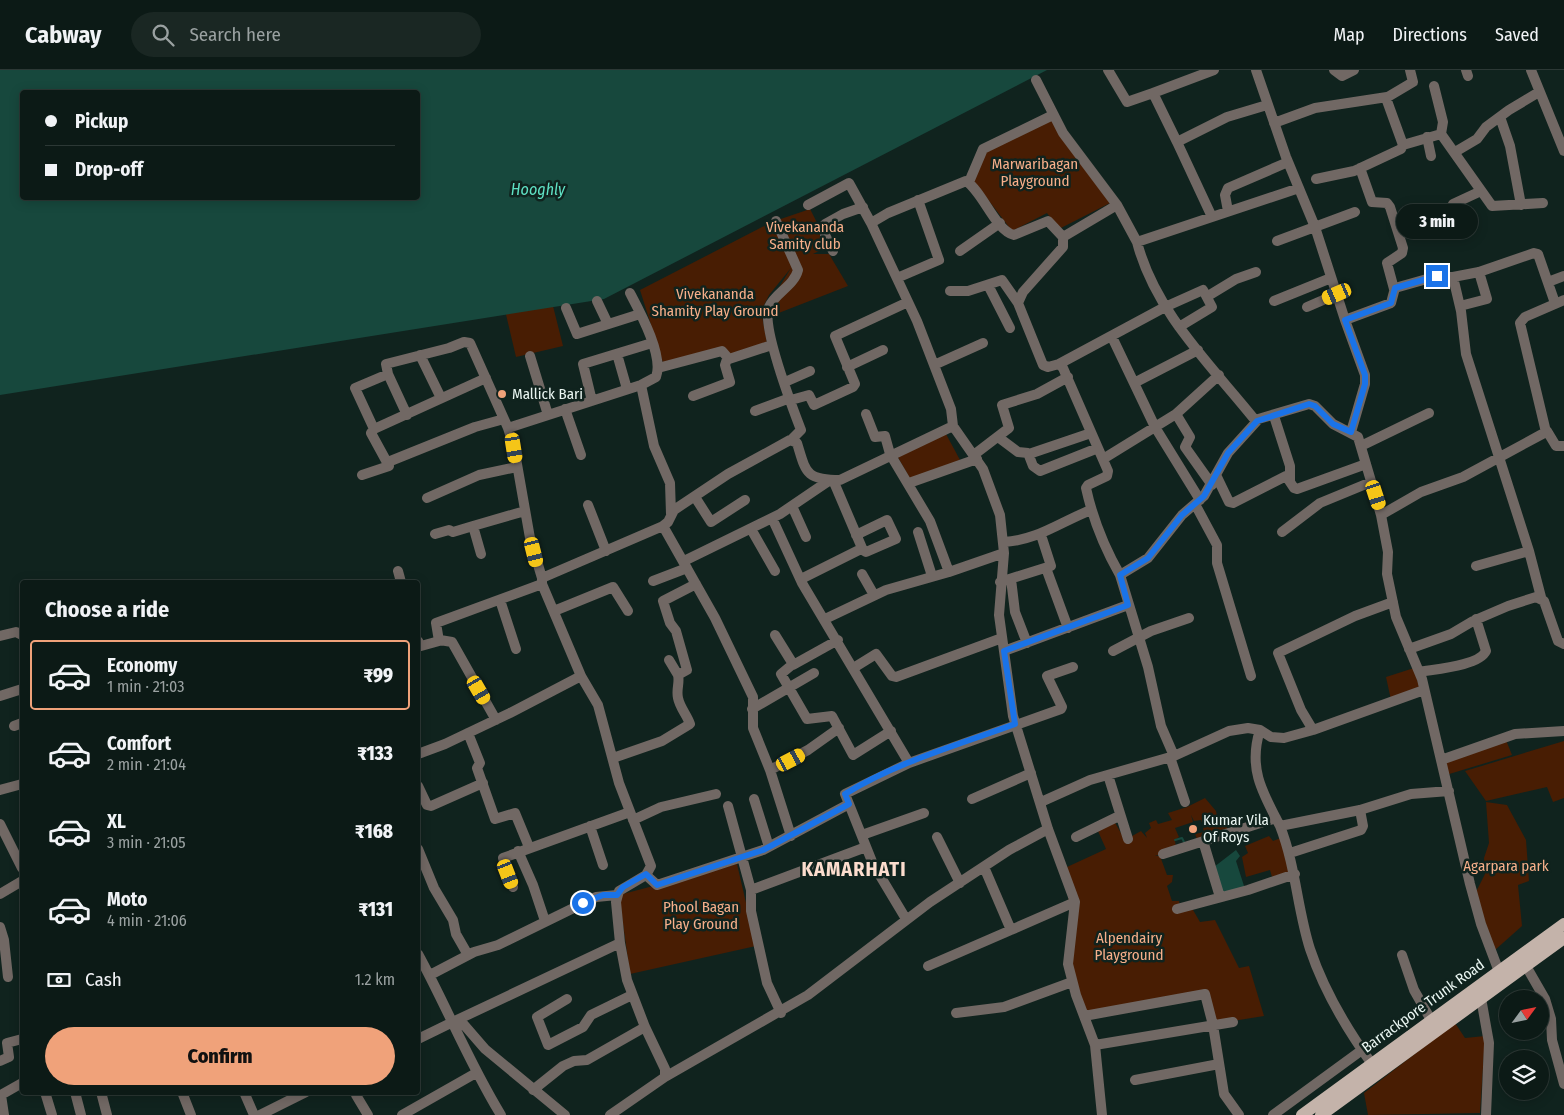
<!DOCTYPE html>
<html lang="en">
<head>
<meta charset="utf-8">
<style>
	:root { --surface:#0c1a16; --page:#1a2723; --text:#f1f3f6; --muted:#9aa1a1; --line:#2c3835; --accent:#f0a27a }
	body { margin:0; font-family:"Fira Sans Condensed",sans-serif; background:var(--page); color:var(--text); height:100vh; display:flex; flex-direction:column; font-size:19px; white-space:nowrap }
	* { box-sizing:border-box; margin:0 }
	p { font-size:16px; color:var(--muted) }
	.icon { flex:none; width:28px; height:28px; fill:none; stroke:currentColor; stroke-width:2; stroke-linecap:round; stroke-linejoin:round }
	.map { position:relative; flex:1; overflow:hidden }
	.side { position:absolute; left:20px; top:510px; width:400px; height:515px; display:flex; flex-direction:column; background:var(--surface); border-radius:5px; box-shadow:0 2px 12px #0003,0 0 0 1px var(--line) }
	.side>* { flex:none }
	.guide { position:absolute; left:20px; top:20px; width:400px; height:110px; border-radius:5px; box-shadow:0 2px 12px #0003,0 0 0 1px var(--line); display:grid; align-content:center; height:110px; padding:0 25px; background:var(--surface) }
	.needle { width:32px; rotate:57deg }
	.fabs { position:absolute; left:1499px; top:920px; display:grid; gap:10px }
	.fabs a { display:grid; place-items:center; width:50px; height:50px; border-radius:50%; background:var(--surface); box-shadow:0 2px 12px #0003,0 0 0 1px var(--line); font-size:25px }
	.end { position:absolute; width:22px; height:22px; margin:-11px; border:6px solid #1a73e8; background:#fff; box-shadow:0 0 0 2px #fff }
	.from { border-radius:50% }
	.bubble { position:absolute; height:35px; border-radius:18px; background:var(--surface); box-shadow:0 2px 12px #0003,0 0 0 1px var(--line); font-size:16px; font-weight:800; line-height:35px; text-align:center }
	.car { position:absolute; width:15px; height:30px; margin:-15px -8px; border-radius:6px; box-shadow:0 0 4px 1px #0007; background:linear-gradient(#f5c518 24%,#345 0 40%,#f5c518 0 76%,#345 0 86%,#f5c518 0) }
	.guide b { display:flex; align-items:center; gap:18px; height:48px; font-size:19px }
	.guide b+b { border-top:1px solid var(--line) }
	.guide i { width:12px; height:12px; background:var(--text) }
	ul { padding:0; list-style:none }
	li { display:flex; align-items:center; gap:15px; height:70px; margin:0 10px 8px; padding:0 15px; border:2px solid transparent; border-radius:5px }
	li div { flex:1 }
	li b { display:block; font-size:19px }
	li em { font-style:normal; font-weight:800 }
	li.selected { border-color:var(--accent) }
	li>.icon { width:45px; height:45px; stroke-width:1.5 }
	h2 { padding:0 25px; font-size:22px; line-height:60px }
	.pay { display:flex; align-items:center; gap:12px; height:55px; padding:0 25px; font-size:19px }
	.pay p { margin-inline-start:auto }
	.cta { display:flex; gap:10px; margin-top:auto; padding:10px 25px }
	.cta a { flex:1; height:58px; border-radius:30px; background:var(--accent); color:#111; font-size:20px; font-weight:800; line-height:58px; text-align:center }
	header { display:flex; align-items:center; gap:30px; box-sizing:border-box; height:70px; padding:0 25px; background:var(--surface); border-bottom:1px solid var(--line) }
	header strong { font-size:24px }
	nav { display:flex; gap:28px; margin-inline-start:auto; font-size:18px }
	.search { width:350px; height:45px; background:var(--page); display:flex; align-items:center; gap:12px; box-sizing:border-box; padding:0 18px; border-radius:28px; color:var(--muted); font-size:19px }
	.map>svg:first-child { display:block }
	.green { fill:#481d03 }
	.water { fill:#17483d; fill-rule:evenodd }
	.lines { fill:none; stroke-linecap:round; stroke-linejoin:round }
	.stream { stroke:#17483d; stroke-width:2 }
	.minor { stroke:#716864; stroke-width:10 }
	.major { stroke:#c4b3aa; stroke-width:12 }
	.route { stroke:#1a73e8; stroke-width:6 }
	.poi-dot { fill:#f0a27a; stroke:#10231e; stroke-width:2 }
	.labels { text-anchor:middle; stroke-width:5; stroke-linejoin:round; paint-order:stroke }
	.park-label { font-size:15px; fill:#f7af8a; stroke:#10231e }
	.poi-label { font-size:15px; fill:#eaf6f2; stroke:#10231e; text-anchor:start }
	.street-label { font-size:15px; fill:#eaf6f2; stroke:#10231e }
	.water-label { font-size:16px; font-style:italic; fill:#5fe1c4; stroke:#10231e }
	.district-label { font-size:20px; font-weight:bold; letter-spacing:1px; fill:#fcddce; stroke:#10231e }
</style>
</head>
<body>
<header>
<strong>Cabway</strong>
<div class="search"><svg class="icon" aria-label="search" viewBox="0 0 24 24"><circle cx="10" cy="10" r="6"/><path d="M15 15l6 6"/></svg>Search here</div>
<nav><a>Map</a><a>Directions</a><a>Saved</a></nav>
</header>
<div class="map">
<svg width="1564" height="1045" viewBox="0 0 1564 1045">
	<rect width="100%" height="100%" fill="#10231e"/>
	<path class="green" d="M1051 49 1110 133 1059 159 1047 143 1012 161 973 110 986 81Z
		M810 139 829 176 813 184H829L848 216 771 246 775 224 791 198 769 225 761 241 767 273 727 285 663 293 640 220 772 152Z
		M551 228 563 276 516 287 504 236Z
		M946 364 960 390 911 410 896 384Z
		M1414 598 1420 620 1391 630 1386 607Z
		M1506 670 1512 685 1446 705 1442 689Z
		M1564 671V728L1553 732 1547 717 1486 731 1465 701Z
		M1205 728 1216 741 1218 751 1224 749 1229 763 1198 772 1195 764 1204 762 1203 758 1211 755 1203 756 1201 750 1194 751 1191 745 1193 752 1175 758 1179 767 1175 770 1176 779 1155 786H1160L1167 805H1173L1172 812 1167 816 1172 831H1179L1180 837 1193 840 1200 852 1215 850 1239 898 1249 896 1264 946 1214 954 1208 923 1085 943 1072 904 1067 797 1106 779 1097 759 1114 751 1125 770 1141 761 1147 768 1145 763 1151 758 1149 753 1156 750 1158 754 1172 750 1168 743 1187 737Z
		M1486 732 1507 735 1526 770 1529 811 1518 815 1522 856 1495 880 1475 824 1485 804 1484 788 1489 773Z
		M1269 766 1273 771 1283 767 1292 801 1272 807 1270 800 1246 807 1242 787 1248 783 1245 776Z
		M737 794 756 876 630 904 619 825Z
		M1455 953 1465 968 1485 966 1480 1043 1368 1045 1364 1023Z"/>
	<path class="water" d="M0 0H1047L604 229 0 325ZM22 22H418V128H22Z
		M1236 780 1240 786 1236 791 1245 819 1221 825 1214 797Z"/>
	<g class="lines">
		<path class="stream" d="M1175 770 1182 768 1184 772"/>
		<path class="minor" d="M1108 0 1127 32 1153 23 1177 72 1227 47 1267 35
			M1256 0 1286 87 1315 157 1345 250 1391 233 1395 218 1434 207H1453L1479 202 1534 183 1538 184 1555 233
			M1334 0 1342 6 1354 0
			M1466 0 1468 6
			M1531 0 1564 81
			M1036 10 1063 63 1117 135 1137 172 1299 118
			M1434 16 1443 52 1441 64
			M1153 23 1214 0
			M1500 47 1510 76 1521 135
			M1274 53 1315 38 1387 27
			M1427 67 1431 86
			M1177 72 1212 147
			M1403 75 1441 64 1492 136 1543 133
			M1455 82 1477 69 1486 57 1509 40 1539 22
			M1360 98 1372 132 1387 133 1390 137 1403 178 1402 183 1387 193 1394 219
			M1316 109 1354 101 1401 79 1403 75 1386 28 1413 12 1410 0
			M969 112 983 79 1053 45
			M1453 134 1481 121
			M808 135 849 113 871 153
			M1228 141 1225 125 1228 118 1288 92
			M776 151 798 200C794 216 775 223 769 237 761 256 793 339 801 360L791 370
			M1063 167V177L1023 222 1018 233 1043 295 1048 297 1059 294 1063 298 1108 401 1107 406 1088 415 1086 418C1093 450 1104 477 1120 505
			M1277 171 1355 142
			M1137 172C1155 242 1211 295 1255 350L1309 334 1315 336 1333 354 1358 367 1381 445 1388 482 1387 504 1396 547 1422 609 1470 814 1481 854 1501 907
			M833 181 825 165V154L843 144 863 137
			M960 181 1000 153
			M1453 207 1461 241 1466 284 1529 481 1541 527
			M897 208 939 190 918 130
			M1548 212 1564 206
			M988 215 1010 258
			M950 221H968L1002 210 1018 233
			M1208 226 1236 209 1256 202
			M597 231 608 254
			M1274 231 1331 208
			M1460 236 1487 229 1479 202
			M1307 237 1337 224
			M566 238 577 264 640 244
			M1345 250 1365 305V314L1351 362
			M1112 267 1155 357 1200 430
			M617 284 627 319
			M420 285 441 328
			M530 286 548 345
			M1059 294 1165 237 1203 220 1212 237 1179 257
			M934 295 983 273
			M847 297 883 280
			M658 298 722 281 729 289 772 275
			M388 304 355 318 374 359 486 308
			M785 312 810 301
			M1134 313 1198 280
			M641 315 654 376 670 413 671 444
			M693 326 730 312 725 295 727 289
			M791 330 809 325 814 335 853 317 855 314 835 266 908 232
			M592 331 583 294 652 273
			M565 339 581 385
			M755 341 790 328
			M866 344 875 367 885 366 890 384 930 451 949 502
			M1176 344 1190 367 1185 377 1212 415
			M407 345 388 304 386 294 449 278 464 272 470 273 508 358 514 377 530 468 542 508
			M1274 346 1290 396V410
			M953 356 951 339 917 251 871 153 888 143 966 111C983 122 995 160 1014 165L1048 151 1063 167 1117 135
			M508 358 641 315 656 307C664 286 640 242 630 223
			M1547 361 1556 376H1564
			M998 367 1018 382 1028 383 1033 396 1040 401 1098 378
			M1361 376 1429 343
			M975 384 1009 358 1002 335 1037 324 1068 307
			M1029 384 1091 363
			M1103 389 1176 344 1219 305
			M388 392 475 357 504 349
			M362 405 389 396 371 363 374 359
			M1216 405 1229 432 1233 433 1286 406 1294 418 1297 419 1366 394
			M833 410 862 478
			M909 413 977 389
			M695 427 711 452 745 430
			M427 428 479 405 517 397
			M1195 434 1217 475V493L1251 606
			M588 435 606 481
			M792 436 806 467
			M1381 445 1421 422 1463 407 1546 362 1520 253 1525 247 1564 230
			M772 448 802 513 909 693
			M663 456 715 548 753 627V658L770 700 791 766
			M751 459 775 501
			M918 462 932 506
			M1282 462 1320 433 1371 412
			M435 464 449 460 453 462 473 456
			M1004 472C1038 470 1060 452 1091 440
			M481 484 473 456 525 441
			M684 491 780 444 830 410
			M1476 496 1529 481
			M1046 498 1068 558
			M398 501 401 512
			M862 504 874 525
			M801 509 861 479 866 482 896 469 887 450 856 465
			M1011 509 1015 542 1027 573
			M653 511 687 498
			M1000 512 1051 496 1041 465
			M500 530 516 579
			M554 541 613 517 628 541
			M825 549 886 520 949 502 1004 483
			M775 565 793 594 781 604 807 649 832 646 853 685 891 661
			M0 566 16 562 22 565
			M440 570 452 572 496 650
			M418 571 421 576 439 571 436 553 542 514
			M1409 579 1451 564 1473 551 1508 536 1536 527 1544 531 1558 571 1564 574
			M1004 581 1128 535
			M1113 581 1151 561 1189 548
			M669 590 678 605
			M793 595 838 570
			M855 597 876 584 892 606 896 607 1002 568
			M1419 602C1435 599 1479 596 1486 581L1476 549
			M0 626 22 619
			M752 639 814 603
			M14 656 22 653
			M1260 660C1248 698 1262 722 1280 756L1360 740 1411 724 1449 721
			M1313 660 1301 640 1278 583 1355 546 1393 532
			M468 663 480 693 477 698 495 749 515 743 529 777
			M418 684 445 674 510 643 581 606
			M1174 686 1161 656 1148 597 1120 505 1148 488 1182 445 1204 426 1228 383 1257 351
			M1170 687 1185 732
			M613 688 662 671 690 654C687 645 680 638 678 628 676 619 680 613 678 605L687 600 676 561 670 553 663 531 696 514
			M1441 690 1515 664 1564 661
			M770 700 808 680 839 658
			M1108 705 1128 769
			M418 716 427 735 431 736 483 713
			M0 720 22 714
			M754 729 769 777
			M972 729 1031 703
			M1041 732 1090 710 1174 686 1229 661 1248 658 1260 660 1271 667 1284 668 1313 660 1424 620
			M728 736 751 820 866 777
			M633 750 661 737 716 724
			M0 754 22 798
			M590 756 603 795
			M1280 756C1296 797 1297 838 1310 879 1324 921 1346 958 1372 994
			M862 765 924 743
			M937 767 960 813
			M1076 767 1119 746
			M1203 771 1220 827
			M418 779 434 818 453 850 456 864 468 885
			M518 781 533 815 545 851
			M1290 783 1361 760 1363 756 1360 740
			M1163 784 1276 748
			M646 805 657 815 763 780 849 734
			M513 817 503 788 630 742
			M751 820V841L767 913 781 943
			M0 824 22 811
			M1177 839 1248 820 1295 804
			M906 849 873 794 845 724 909 693 1061 639 1062 637 1047 606 1073 597
			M0 857 4 870 8 907
			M1011 860 1075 832
			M418 884C447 937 469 993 501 1045
			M1402 885 1414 920 1431 950
			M928 896 1011 860 984 797
			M1526 896 1545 929 1551 949 1552 970 1564 1014
			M430 905 474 882 498 875 596 827 617 825
			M1481 928 1489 973 1486 1045
			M567 929 537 947 548 975 583 957 591 945 632 925
			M956 943 1004 937 1072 912
			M1084 946 1205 924 1213 955 1224 1024 1239 1045
			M459 949 620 873
			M418 969 459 949 485 979 565 1045
			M1095 975 1233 952
			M0 991 9 987 7 973 22 969
			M665 1007 808 925 930 832 1009 780 1048 759
			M1135 1010 1219 994
			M533 1020 563 996 574 991 587 990 645 957
			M45 1022 52 1045
			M75 1022 81 1045
			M101 1022 107 1045
			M182 1022 191 1045
			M244 1022 254 1045
			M356 1025 368 1045
			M4 1045 1 1025 22 1013
			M260 1045 306 1022
			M402 1045 476 1003
			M610 1045 665 1007V999L645 957 627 910 620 873 616 832 619 821 646 805 651 796 619 713 598 635 581 606 542 514V508L663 456 668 452 674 440 728 404 790 370 797 373C806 402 805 410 840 410L953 356 983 399 1000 445 1004 483 999 545 1013 646 1048 759 1075 832 1068 894 1076 925 1095 975 1102 1045
			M1273 1045 1362 980"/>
		<path class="major" d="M1302 1045 1564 854
			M1321 1045 1564 868"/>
	</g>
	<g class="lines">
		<path class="route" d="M583 833 603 825H617L623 817 646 804 657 815 763 780 849 734 845 724C897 692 958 675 1015 654L1004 581 1128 535 1120 505 1148 488 1182 445 1204 426 1228 383 1257 351 1309 334 1315 336 1333 354 1351 362 1365 314V305L1345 250 1391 233 1395 218 1437 206"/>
	</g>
	<g class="poi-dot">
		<circle cx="502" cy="324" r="5"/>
		<circle cx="1193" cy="759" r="5"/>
	</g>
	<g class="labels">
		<g class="park-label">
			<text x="1035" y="99">Marwaribagan<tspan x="1035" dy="17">Playground</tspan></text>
			<text x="805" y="162">Vivekananda<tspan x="805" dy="17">Samity club</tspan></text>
			<text x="715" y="229">Vivekananda<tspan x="715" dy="17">Shamity Play Ground</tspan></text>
			<text x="1506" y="801">Agarpara park</text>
			<text x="701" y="842">Phool Bagan<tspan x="701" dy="17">Play Ground</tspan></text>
			<text x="1129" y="873">Alpendairy<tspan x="1129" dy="17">Playground</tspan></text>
		</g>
		<g class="poi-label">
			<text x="512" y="329">Mallick Bari</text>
			<text x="1203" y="755">Kumar Vila<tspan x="1203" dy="17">Of Roys</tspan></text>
		</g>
		<g class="street-label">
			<text transform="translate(1423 936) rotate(-36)" y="5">Barrackpore Trunk Road</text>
		</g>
		<g class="water-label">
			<text x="538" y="125">Hooghly</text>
		</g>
		<g class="district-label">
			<text x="854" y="806">KAMARHATI</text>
		</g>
	</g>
</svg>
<div class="fabs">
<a><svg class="needle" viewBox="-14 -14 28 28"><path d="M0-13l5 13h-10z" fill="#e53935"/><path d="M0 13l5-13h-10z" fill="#9aa1a1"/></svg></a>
<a><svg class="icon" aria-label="layers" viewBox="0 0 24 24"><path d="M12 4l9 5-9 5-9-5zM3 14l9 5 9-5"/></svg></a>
</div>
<i class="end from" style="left:583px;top:833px"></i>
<i class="end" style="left:1437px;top:206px"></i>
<div class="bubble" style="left:1396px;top:134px;width:82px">3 min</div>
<i class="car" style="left:1337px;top:224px;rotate:247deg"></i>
<i class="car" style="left:514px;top:378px;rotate:171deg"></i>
<i class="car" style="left:1376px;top:425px;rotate:162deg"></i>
<i class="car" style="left:534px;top:482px;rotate:166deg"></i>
<i class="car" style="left:479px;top:620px;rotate:150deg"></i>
<i class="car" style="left:791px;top:690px;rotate:62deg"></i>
<i class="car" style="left:508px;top:804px;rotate:159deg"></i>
<div class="guide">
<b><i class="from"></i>Pickup</b>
<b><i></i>Drop-off</b>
</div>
<section class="side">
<h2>Choose a ride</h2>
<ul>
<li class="selected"><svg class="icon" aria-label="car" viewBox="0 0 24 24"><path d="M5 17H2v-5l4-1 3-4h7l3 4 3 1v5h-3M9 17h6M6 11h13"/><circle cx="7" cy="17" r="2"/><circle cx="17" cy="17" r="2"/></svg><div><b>Economy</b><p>1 min · 21:03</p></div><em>₹99</em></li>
<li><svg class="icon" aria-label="car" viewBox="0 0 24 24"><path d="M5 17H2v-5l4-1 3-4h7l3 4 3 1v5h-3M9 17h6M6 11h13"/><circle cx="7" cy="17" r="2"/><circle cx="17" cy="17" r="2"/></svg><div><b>Comfort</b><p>2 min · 21:04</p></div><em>₹133</em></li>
<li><svg class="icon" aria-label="car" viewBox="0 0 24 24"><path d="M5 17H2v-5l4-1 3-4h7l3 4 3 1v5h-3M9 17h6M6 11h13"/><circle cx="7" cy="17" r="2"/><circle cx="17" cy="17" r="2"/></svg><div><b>XL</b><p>3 min · 21:05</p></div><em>₹168</em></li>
<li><svg class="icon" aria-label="car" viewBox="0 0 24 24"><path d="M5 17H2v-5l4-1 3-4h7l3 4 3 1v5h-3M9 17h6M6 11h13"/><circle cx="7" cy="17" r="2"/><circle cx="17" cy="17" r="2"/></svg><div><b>Moto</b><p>4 min · 21:06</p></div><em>₹131</em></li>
</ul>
<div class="pay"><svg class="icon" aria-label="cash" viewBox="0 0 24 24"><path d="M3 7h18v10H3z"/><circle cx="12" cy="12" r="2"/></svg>Cash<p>1.2 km</p></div>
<div class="cta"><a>Confirm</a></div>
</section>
</div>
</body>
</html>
